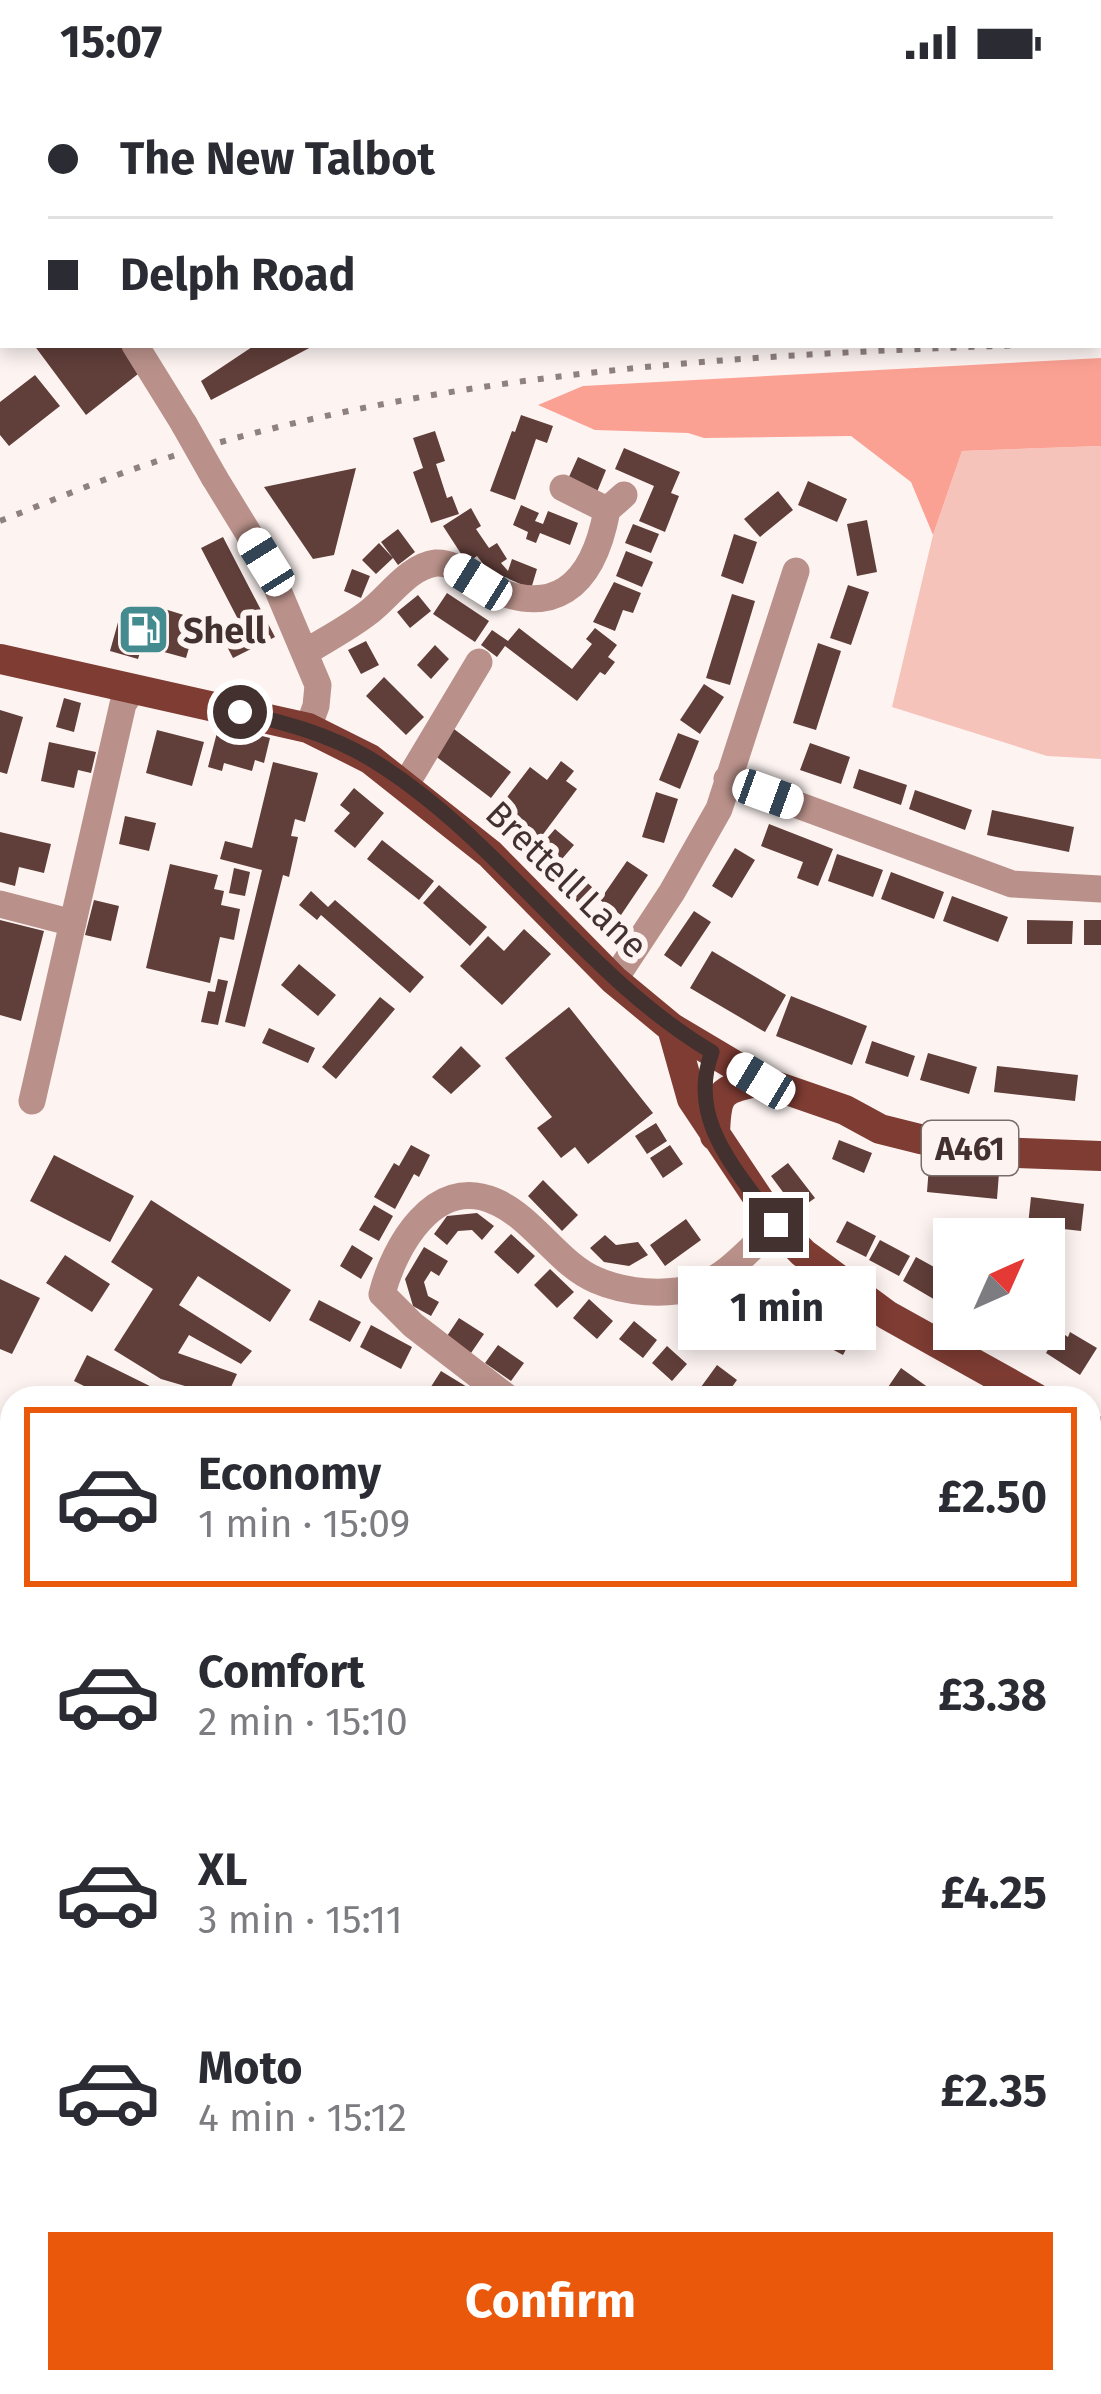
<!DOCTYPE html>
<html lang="en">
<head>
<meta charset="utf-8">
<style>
	:root { --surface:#fff; --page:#f2f2f3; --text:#2b2b33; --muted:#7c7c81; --line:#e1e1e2; --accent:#ea580c }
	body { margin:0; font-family:"Fira Sans",sans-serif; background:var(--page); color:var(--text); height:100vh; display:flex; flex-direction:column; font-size:45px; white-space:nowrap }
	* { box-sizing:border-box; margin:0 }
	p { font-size:39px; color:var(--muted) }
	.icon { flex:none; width:66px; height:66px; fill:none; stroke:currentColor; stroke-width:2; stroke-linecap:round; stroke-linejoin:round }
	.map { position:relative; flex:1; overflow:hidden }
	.sheet { position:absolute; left:0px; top:1302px; width:1101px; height:1008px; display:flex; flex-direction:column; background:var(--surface); border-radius:36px 36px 0 0; box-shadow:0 6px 18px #0003 }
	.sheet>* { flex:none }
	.banner { position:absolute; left:0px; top:0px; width:1101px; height:264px; box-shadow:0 6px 18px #0003; display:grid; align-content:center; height:264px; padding:0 48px; background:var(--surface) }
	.needle { width:78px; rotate:45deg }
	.tools { position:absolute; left:933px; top:1134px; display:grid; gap:24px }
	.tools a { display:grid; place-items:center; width:132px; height:132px; border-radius:0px; background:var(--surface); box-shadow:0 6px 18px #0003; font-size:60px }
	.end { position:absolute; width:54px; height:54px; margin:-27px; border:15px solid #42312f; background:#fff; box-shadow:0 0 0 6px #fff }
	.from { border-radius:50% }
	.bubble { position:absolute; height:84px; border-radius:0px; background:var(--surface); box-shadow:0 6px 18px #0003; font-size:39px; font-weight:700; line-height:84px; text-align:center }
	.car { position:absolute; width:36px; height:72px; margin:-36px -18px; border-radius:15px; box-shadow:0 0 9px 3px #0007; background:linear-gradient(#fff 24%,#345 0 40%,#fff 0 76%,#345 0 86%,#fff 0) }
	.banner b { display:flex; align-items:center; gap:42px; height:114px; font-size:45px }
	.banner b+b { border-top:3px solid var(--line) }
	.banner i { width:30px; height:30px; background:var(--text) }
	ul { padding:21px 0 0; list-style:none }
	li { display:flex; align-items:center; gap:36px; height:180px; margin:0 24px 18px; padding:0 24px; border:6px solid transparent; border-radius:0px }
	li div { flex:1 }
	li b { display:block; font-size:45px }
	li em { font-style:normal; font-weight:700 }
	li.on { border-color:var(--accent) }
	li>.icon { width:108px; height:108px; stroke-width:1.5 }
	.button { display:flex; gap:24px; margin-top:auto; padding:24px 48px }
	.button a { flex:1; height:138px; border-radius:0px; background:var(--accent); color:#fff; font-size:48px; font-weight:700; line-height:138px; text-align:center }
	.status { display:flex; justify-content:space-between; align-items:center; height:84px; padding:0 60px; background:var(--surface); direction:ltr }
	.status svg { height:33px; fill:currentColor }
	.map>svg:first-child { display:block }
	.green { fill:#f6c3bb }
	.forest { fill:#fba193 }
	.building { fill:#603e39 }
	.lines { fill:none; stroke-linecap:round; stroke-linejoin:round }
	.minor { stroke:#b9918a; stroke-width:27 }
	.major { stroke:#7e3c33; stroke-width:30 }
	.rail { stroke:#8f817f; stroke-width:6; stroke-dasharray:6 12; stroke-linecap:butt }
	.minor-bridge { stroke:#b9918a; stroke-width:27 }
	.route { stroke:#42312f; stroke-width:15 }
	.labels { text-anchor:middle; stroke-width:12; stroke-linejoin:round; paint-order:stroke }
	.shield { fill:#fdf4f2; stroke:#7a6c6a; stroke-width:3 }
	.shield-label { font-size:33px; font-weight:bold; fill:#42312f }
	.poi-label { font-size:36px; font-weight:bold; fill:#42312f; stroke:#fdf4f2; text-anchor:start }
	.street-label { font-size:36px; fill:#42312f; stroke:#fdf4f2 }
</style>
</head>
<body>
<div class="status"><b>15:07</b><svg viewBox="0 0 49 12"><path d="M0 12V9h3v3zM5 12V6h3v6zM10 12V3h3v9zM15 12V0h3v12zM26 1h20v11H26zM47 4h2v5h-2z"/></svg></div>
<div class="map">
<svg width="1101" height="2310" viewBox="0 0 1101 2310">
	<rect width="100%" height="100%" fill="#fdf4f2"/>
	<path class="green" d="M1101 362V675L1047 672 892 623 933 451 962 367Z
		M0 1356 12 1360V2087L0 2092Z"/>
	<path class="forest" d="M1101 274V362L962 367 933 451 911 398 851 352 704 354 688 349 595 346 538 321 583 302Z"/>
	<path class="building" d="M34 261H122L138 290 86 331Z
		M255 261H315L211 316 201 297Z
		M35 291 60 322 9 362 0 351V318Z
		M521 331 553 342 547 359 536 355 515 416 490 407 512 347 515 348Z
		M435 347 445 377 436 380 447 414 452 412 459 430 431 439 413 388 423 384 413 354Z
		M624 364 680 388 671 409 679 412 665 448 639 437 654 402 615 385Z
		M578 373 606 386 597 408 568 395Z
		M356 384 334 471 313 475 264 403Z
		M808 397 847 415 837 438 798 421Z
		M778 407 793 426 760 453 744 435Z
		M521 421 539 429 535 437 543 440 548 427 578 439 570 461 540 449 536 459 526 455 528 448 513 441Z
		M471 424 481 442 476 445 489 464 497 459 507 475 501 479 508 487 512 475 537 485 531 505 505 493 498 499 477 472 467 479 443 442Z
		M867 436 877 488 857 492 847 440Z
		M633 440 659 450 651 469 625 459Z
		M398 445 415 468 398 481 393 474 376 490 362 476 379 459 393 474 381 458Z
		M734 450 757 458 743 500 721 492Z
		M223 453 275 553 233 574 221 551 241 541 201 464Z
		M626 467 653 478 642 503 616 492Z
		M352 485 370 492 361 514 344 507Z
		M614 498 641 509 633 529 623 526 615 547 593 538Z
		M848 501 869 508 851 561 830 554Z
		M447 509 489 537 475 558 433 530Z
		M732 510 755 517 730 601 706 594Z
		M418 511 431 527 410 544 397 528Z
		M158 523 187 532 185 540 195 543 186 574 142 562 138 575 110 567 122 524 155 533Z
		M519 544 572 585 592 560 586 555 595 544 617 561 608 573 615 578 605 591 600 588 577 617 505 562 497 573 481 561 492 546 508 557Z
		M366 557 379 581 361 590 348 566Z
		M818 559 841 567 816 646 793 639Z
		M435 561 449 575 431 595 417 581Z
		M384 593 424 633 406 651 366 612Z
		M704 600 724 613 700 650 680 636Z
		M64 614 81 619 74 648 56 643Z
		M0 626 23 633 7 690 0 688Z
		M219 641 270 654 264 679 255 676 252 687 224 679 222 687 208 683Z
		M454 645 511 688 491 714 434 671Z
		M157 646 204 658 192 702 146 689Z
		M678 649 699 657 680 705 659 696Z
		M49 658 96 668 91 689 78 686 74 704 41 697Z
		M810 659 850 673 841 700 800 686Z
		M561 677 574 687 566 697 577 705 529 769 488 738 530 683 547 696Z
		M273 678 318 689 305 738 295 735 291 752 298 753 289 793 283 791 245 943 225 938 262 786 220 775 225 757 252 764Z
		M859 685 907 701 901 721 853 704Z
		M354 704 384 729 355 764 334 747 350 729 340 721Z
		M915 706 972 726 965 746 909 725Z
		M656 708 678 715 664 759 642 753Z
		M992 726 1074 743 1069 768 987 751Z
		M125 732 156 739 149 767 119 760Z
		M769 740 833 765 818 802 797 794 803 778 761 762Z
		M555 745 574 761 549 790 530 774Z
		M0 748 51 760 44 789 19 783 15 802 0 798Z
		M382 756 434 797 419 816 367 775Z
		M735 764 755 776 732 814 712 802Z
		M837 770 883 786 873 813 828 797Z
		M627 777 648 791 621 831 600 816Z
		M170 780 218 791 214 805 224 807 221 821 240 825 234 856 220 853 210 899 146 884Z
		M234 784 250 788 245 812 229 809Z
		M574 786 593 804 579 820 560 799Z
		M891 788 944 808 934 835 881 815Z
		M439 801 487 843 470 862 423 819Z
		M311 807 328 823 335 816 424 893 410 909 321 831 317 836 299 821Z
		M952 812 1008 833 998 858 943 837Z
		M94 816 119 822 111 857 85 851Z
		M694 827 711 838 681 883 664 871Z
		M0 836 44 847 21 937 0 931Z
		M1027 836 1073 837 1072 860H1027Z
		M1084 836H1101V861H1084Z
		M524 845 551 870 502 921 460 882 488 852 504 867Z
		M712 867 786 911 765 948 690 904Z
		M299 880 336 911 318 932 281 901Z
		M218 895 228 897 218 941 201 938 208 907 215 908Z
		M791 912 867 942 852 981 776 952Z
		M380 913 395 925 336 995 322 983Z
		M569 923 653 1029 588 1080 575 1063 561 1074 537 1044 552 1033 505 974Z
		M269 944 315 964 308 979 262 959Z
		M872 957 915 972 908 993 865 979Z
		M461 962 481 982 451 1010 432 993Z
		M928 969 977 983 969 1010 920 996Z
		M997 982 1078 991 1075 1017 994 1008Z
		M656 1039 667 1057 647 1070 635 1052Z
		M839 1056 872 1069 864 1089 832 1075Z
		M411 1061 430 1071 419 1093 414 1090 395 1125 374 1113 394 1079 399 1082Z
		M670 1061 683 1080 663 1094 650 1074Z
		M54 1071 134 1112 110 1158 30 1117Z
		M788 1079 815 1114 797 1127 771 1092Z
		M929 1082 999 1089 997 1115 927 1108Z
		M543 1096 578 1131 562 1147 528 1112Z
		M1031 1113 1084 1120 1081 1147 1028 1141Z
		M151 1116 291 1206 270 1238 198 1192 179 1221 252 1267 241 1280 189 1251 178 1269 237 1290 226 1314 161 1295 114 1266 153 1205 111 1178Z
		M374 1121 393 1132 379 1157 359 1146Z
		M477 1129 494 1142 482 1156 472 1146 458 1147 447 1161 434 1150 447 1132Z
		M686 1135 701 1156 665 1182 650 1161Z
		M847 1137 876 1152 866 1173 836 1158Z
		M511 1150 535 1172 518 1190 494 1168Z
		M605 1151 616 1161 638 1158 648 1171 629 1182 604 1178 590 1164Z
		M880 1156 910 1172 899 1192 869 1176Z
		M352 1161 373 1174 361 1195 340 1182Z
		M424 1163 448 1177 439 1192 431 1187 424 1198 428 1212 439 1218 431 1232 413 1222 405 1195Z
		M65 1171 110 1200 92 1228 46 1199Z
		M916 1173 954 1194V1227L903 1197Z
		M550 1185 574 1208 557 1224 534 1201Z
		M763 1186 784 1205 767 1224 746 1206Z
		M0 1195 40 1214 12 1270 0 1265Z
		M589 1215 613 1237 597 1255 573 1234Z
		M319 1216 361 1238 350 1258 309 1236Z
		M793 1218 811 1229 799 1250 781 1239Z
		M719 1223 733 1239 714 1256 700 1239Z
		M459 1234 484 1250 471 1269 447 1252Z
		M634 1237 657 1256 643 1274 619 1255Z
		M371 1241 412 1263 401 1285 360 1263Z
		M836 1243 853 1252 843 1271 826 1262Z
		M1059 1247 1068 1253 1070 1248 1097 1264 1080 1291 1046 1269Z
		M498 1261 524 1279 511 1297 485 1279Z
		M667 1262 687 1280 672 1297 652 1279Z
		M87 1271 174 1314H108L74 1297Z
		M717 1281 737 1296 724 1314H693Z
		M901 1284 929 1304 922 1314H897L886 1306Z
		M441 1287 485 1314H435L427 1309Z
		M1092 2080 1101 2084V2111L1096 2110 1090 2128Z"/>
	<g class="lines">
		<path class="minor" d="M159 3V0
			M349 3 356 0
			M651 3 652 0
			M978 3 979 0
			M0 88 3 90
			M135 261 184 340
			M214 393 266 478 318 601 316 622 308 644
			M563 404 607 426 624 411
			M306 568C327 555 350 543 369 528 389 513 409 482 436 479 453 478 464 490 478 498 553 538 593 503 607 426
			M727 695 1012 800 1101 805
			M406 700 479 578
			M0 820 73 839
			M614 896 672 808 719 725 796 487
			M32 1017 123 620 133 605
			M508 1314 413 1241 382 1210C394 1163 434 1091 494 1117 533 1133 558 1180 596 1196 626 1209 665 1212 696 1203 728 1193 752 1162 776 1141
			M1089 2265 1101 2256
			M360 2298 390 2310
			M606 2298 608 2310
			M746 2310 758 2298
			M1030 2310 1046 2298"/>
		<path class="major" d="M0 575 308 644 370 675 490 770 614 896 672 944 761 997 845 1026 880 1045 920 1055 992 1068 1101 1072
			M672 944 692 1015 776 1141 803 1169 887 1231 1036 1314
			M715 1052C716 1009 719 1005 761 997
			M1089 1343 1101 1350"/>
		<path class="rail" d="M1098 258H1101
			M0 437C56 415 112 391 170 373 448 287 736 271 1024 261"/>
		<path class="minor-bridge" d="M184 340 214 393"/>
	</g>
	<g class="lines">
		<path class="route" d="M240 628C286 639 328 650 369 674 500 753 582 891 712 968 686 1037 738 1087 776 1141"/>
	</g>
	<defs>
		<symbol id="fuel-square" viewBox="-11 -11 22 22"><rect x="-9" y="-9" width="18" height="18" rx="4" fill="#438b8e" stroke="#fdf4f2"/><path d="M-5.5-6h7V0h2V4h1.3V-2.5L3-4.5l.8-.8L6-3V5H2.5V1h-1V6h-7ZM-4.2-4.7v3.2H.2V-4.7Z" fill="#fff"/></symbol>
	</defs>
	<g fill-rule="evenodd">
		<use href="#fuel-square" x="114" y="516" width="59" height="59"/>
	</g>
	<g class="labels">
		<rect class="shield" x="922" y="1037" width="96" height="54" rx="9"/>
		<g class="shield-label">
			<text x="970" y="1076">A461</text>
		</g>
		<g class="poi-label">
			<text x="183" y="559">Shell</text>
		</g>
		<g class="street-label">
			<text transform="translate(567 795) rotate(44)" y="13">Brettell Lane</text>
		</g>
	</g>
</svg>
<div class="tools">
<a><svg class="needle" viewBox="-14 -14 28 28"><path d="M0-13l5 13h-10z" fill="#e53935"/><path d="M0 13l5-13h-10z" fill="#7c7c81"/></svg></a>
</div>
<i class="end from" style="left:240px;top:628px"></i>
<i class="end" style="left:776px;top:1141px"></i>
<div class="bubble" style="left:678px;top:1182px;width:198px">1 min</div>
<i class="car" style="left:266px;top:478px;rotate:328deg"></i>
<i class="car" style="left:478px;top:498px;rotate:302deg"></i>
<i class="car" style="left:768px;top:710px;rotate:110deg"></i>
<i class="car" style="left:761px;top:997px;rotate:301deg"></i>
<div class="banner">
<b><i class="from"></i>The New Talbot</b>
<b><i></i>Delph Road</b>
</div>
<section class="sheet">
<ul>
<li class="on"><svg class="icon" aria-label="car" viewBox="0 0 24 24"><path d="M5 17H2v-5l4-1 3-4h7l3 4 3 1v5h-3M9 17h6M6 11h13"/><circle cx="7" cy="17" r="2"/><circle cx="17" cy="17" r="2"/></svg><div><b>Economy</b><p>1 min · 15:09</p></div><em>£2.50</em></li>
<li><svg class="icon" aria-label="car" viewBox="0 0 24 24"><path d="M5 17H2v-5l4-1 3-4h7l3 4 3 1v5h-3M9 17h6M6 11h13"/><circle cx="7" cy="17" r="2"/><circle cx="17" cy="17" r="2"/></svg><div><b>Comfort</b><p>2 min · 15:10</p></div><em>£3.38</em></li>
<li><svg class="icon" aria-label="car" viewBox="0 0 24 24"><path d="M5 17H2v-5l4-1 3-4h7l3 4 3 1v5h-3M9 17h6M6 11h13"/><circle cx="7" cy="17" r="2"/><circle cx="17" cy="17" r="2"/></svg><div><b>XL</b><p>3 min · 15:11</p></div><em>£4.25</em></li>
<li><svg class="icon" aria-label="car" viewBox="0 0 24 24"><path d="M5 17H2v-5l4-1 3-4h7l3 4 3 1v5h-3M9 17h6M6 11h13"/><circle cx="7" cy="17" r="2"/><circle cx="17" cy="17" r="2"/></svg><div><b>Moto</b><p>4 min · 15:12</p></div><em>£2.35</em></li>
</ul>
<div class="button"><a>Confirm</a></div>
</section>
</div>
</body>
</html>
